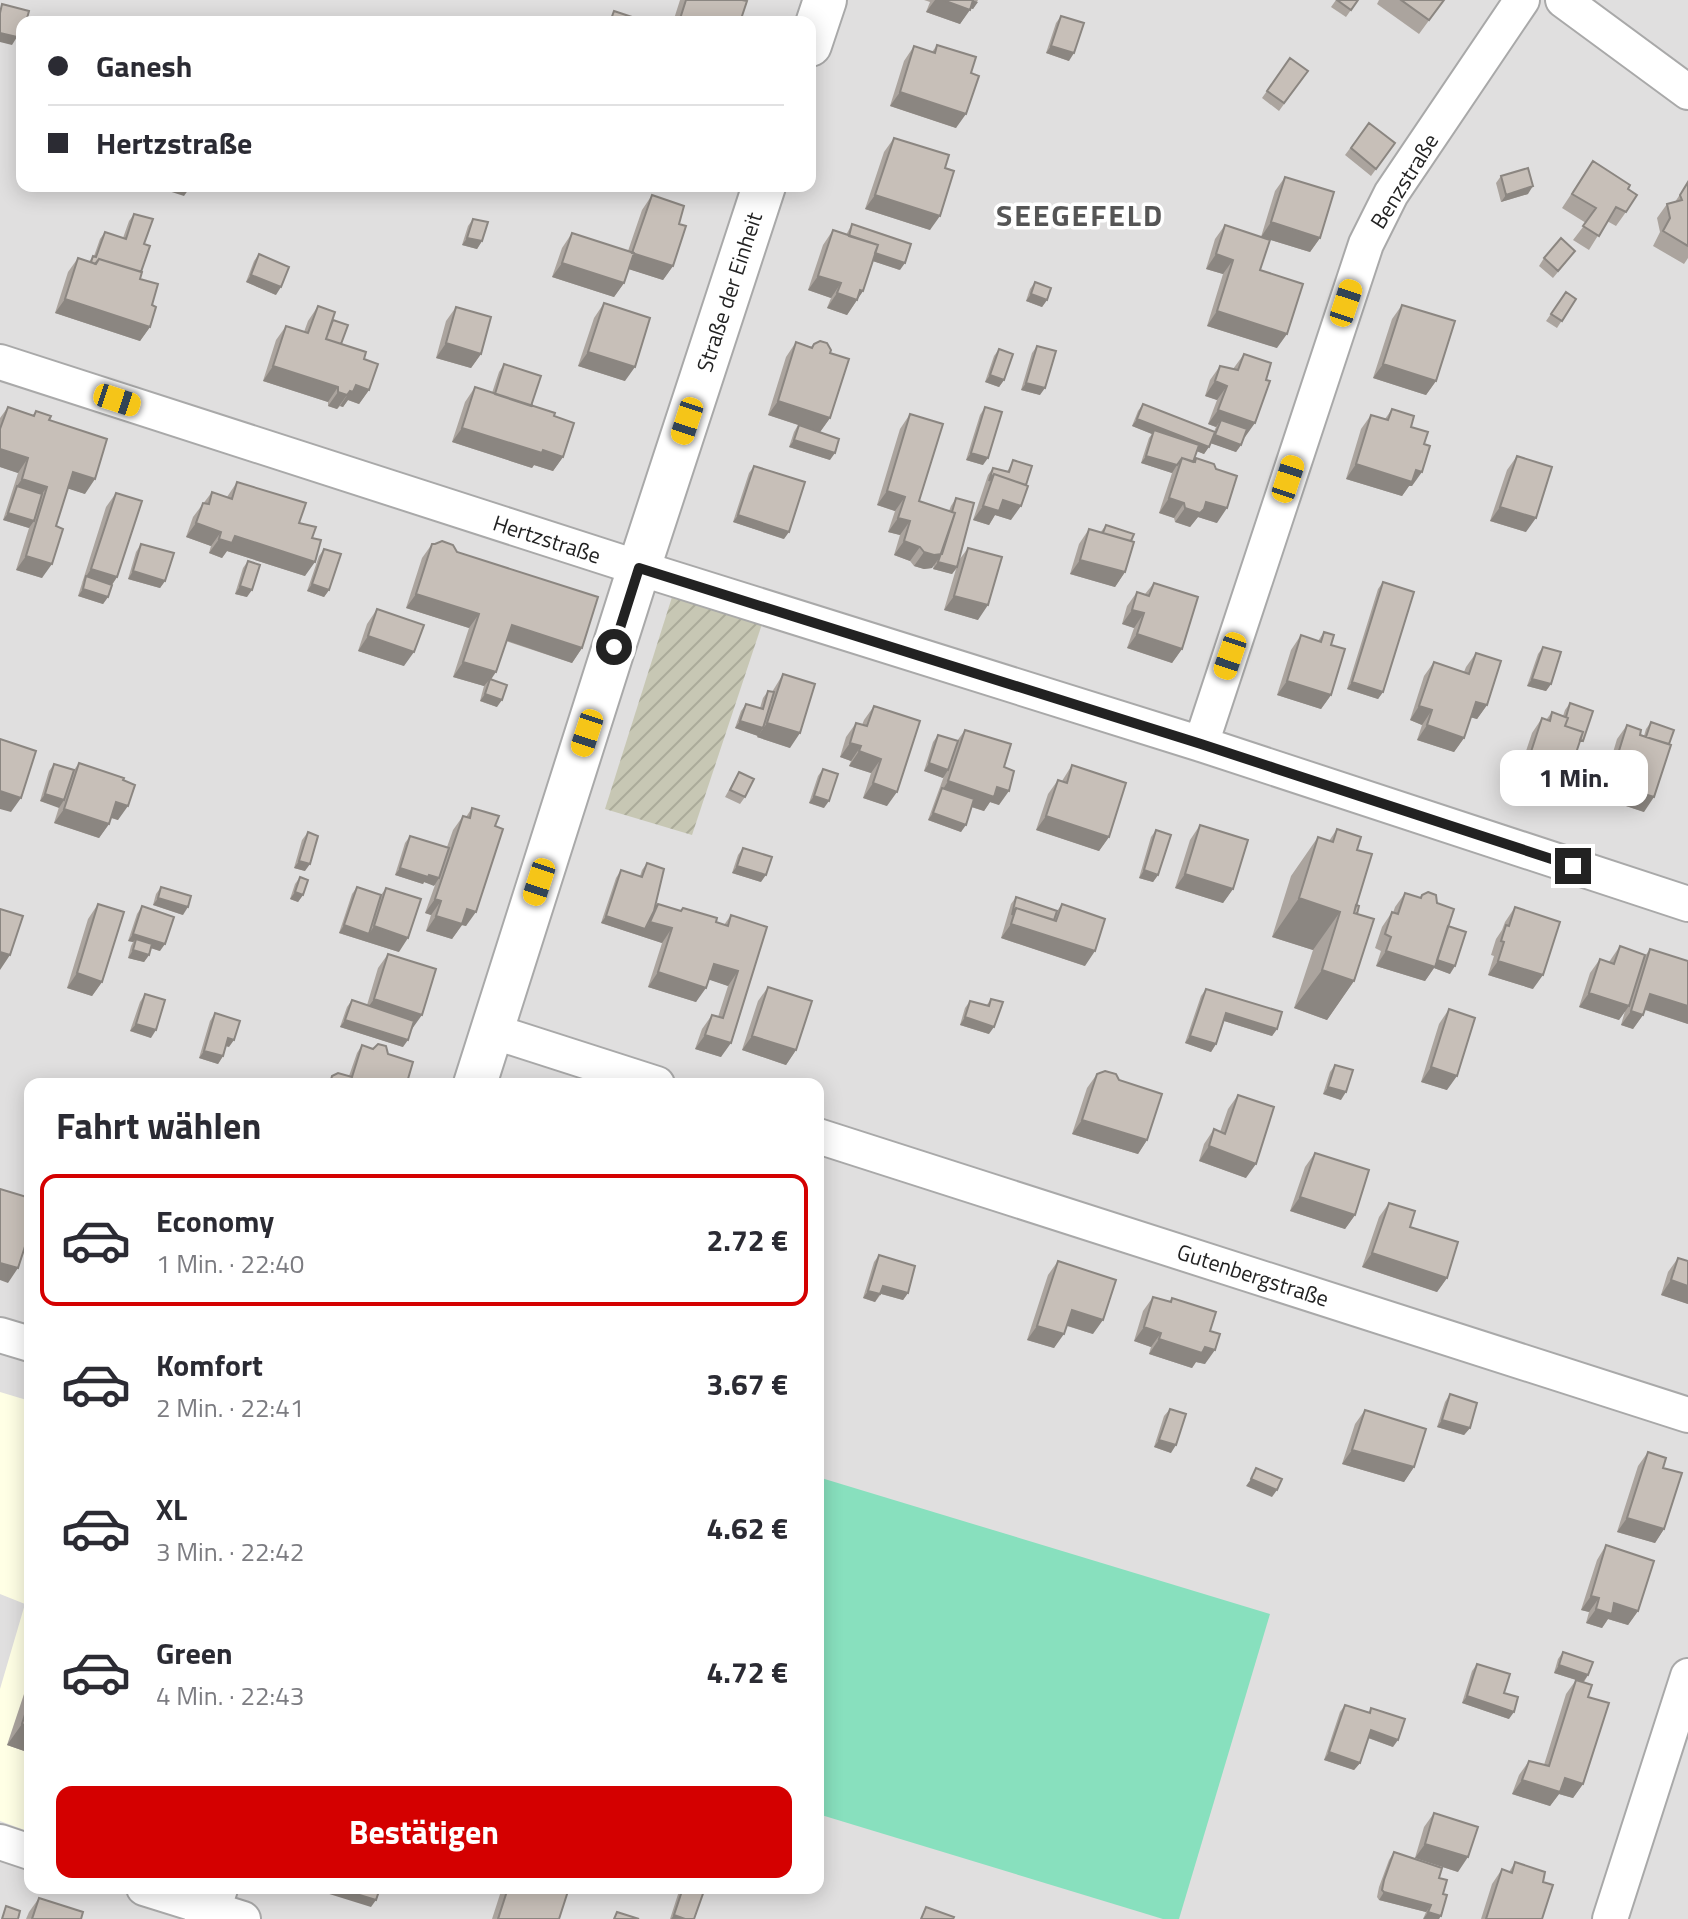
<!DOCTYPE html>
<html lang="de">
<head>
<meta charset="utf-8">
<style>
	:root { --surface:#fff; --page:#f7f7f7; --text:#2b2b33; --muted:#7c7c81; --line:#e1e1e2; --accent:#d40000 }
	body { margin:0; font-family:"Titillium Web",sans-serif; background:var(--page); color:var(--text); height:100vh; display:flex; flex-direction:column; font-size:30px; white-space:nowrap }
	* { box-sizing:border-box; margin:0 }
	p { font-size:26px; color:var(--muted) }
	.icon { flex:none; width:44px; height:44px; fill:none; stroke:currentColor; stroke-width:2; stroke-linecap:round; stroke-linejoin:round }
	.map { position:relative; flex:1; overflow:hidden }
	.panel { position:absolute; left:24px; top:1078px; width:800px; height:816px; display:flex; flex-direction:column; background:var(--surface); border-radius:16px; box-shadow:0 4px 20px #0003 }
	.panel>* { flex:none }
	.top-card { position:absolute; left:16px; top:16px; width:800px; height:176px; border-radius:16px; box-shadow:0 4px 20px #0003; display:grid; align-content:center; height:176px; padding:0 32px; background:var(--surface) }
	.end { position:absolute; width:36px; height:36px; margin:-18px; border:10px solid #222; background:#fff; box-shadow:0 0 0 4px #fff }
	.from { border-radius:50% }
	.bubble { position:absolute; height:56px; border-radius:16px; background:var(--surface); box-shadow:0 4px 20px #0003; font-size:26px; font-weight:700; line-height:56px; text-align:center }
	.car { position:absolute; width:24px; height:48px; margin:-24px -12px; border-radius:10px; box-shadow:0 0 6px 2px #0007; background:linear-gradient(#f5c518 24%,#345 0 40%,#f5c518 0 76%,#345 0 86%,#f5c518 0) }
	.top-card b { display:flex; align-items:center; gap:28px; height:76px; font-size:30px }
	.top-card b+b { border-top:2px solid var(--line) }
	.top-card i { width:20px; height:20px; background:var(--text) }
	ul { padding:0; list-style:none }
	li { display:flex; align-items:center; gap:24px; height:132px; margin:0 16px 12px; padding:0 16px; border:4px solid transparent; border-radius:16px }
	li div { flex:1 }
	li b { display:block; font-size:30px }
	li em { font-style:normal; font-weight:700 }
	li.selected { border-color:var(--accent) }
	li>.icon { width:72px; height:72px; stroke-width:1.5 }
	h2 { padding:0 32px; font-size:36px; line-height:96px }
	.button { display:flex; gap:16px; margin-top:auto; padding:16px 32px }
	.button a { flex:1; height:92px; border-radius:16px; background:var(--accent); color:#fff; font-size:32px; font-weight:700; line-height:92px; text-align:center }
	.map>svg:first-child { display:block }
	.residential { fill:#e0dfdf; fill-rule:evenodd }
	.education { fill:#ffffe5 }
	.construction { fill:url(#construction-furrows) }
	.pitch { fill:#88e0be }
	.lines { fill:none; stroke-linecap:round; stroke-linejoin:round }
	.minor-casing { stroke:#a9a9a9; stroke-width:38 }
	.tertiary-casing { stroke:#a9a9a9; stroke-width:46 }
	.minor { stroke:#fff; stroke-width:34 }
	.tertiary { stroke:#fff; stroke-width:42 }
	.wall { fill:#aba49e }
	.shaded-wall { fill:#8b8681 }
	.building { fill:#c7bfb8; stroke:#8b8681; stroke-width:2 }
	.route { stroke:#222; stroke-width:10 }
	.labels { text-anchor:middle; stroke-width:7; stroke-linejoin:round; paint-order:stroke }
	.street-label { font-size:22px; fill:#222; stroke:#fff }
	.district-label { font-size:30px; font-weight:bold; letter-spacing:2px; fill:#555; stroke:#fff }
</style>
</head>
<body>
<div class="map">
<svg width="1688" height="1919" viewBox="0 0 1688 1919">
	<defs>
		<pattern id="construction-furrows" width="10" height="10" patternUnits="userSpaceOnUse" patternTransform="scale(2)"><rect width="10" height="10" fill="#c7c7b4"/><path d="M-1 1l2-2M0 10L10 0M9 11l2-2" fill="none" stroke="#abab9a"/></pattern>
	</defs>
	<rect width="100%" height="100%" fill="#f2efe9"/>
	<path class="residential" d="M0 0H1688V1919H0ZM22 22H810V186H22ZM30 1084H818V1888H30Z"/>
	<path class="education" d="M0 1392 30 1401V1832L0 1821V1689L25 1604 0 1594Z"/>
	<path class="construction" d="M672 597 762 624 692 835 605 809Z"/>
	<path class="pitch" d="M818 1477 1270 1614 1179 1919H1163L818 1814Z"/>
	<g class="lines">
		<defs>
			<path id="minor" d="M1563 0 1688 92
				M0 362 639 568 1201 744 1688 904
				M1201 744 1366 244 1391 194 1522 0
				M492 1031 657 1084
				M818 1136 1688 1415
				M0 1335 30 1344
				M0 1842 30 1852
				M144 1888 243 1919
				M1610 1919 1688 1676"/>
			<path id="tertiary" d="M810 45 825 0
				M475 1084 639 568 764 186
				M206 1919 216 1888"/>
		</defs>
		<use href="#minor" class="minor-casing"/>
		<use href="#tertiary" class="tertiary-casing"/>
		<use href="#minor" class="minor"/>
		<use href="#tertiary" class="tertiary"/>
	</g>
	<path class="wall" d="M680 0H742L740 22H673Z
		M924 0H978L973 9 970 8 960 24 926 12 930 2Z
		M1336 0H1358L1346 17 1331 7Z
		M1379 0H1444L1419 34 1377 4Z
		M1061 16 1069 61 1046 53 1056 23Z
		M937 45 971 73 956 128 890 106 904 61 914 46 932 52Z
		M1290 58 1308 71 1279 111 1262 98Z
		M1369 123 1395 143 1371 176 1345 155Z
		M894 138 945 168 930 230 865 209 884 152Z
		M1593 161 1628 189 1626 212 1616 226 1607 221 1589 250 1573 240 1586 223 1562 208Z
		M1501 176 1528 194 1501 202 1496 183Z
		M1285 177 1320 238 1310 252 1261 237 1275 191Z
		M1688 182V258L1684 264 1653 246 1660 232 1657 218 1667 204 1675 202Z
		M652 195 679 224 673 266 663 280 629 269 624 283 614 297 552 277 562 248 572 233 628 251 642 210Z
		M134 214 144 244 140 279 152 305 150 327 140 341 55 313 68 272 78 258 89 262 93 256H94L100 239 105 232 123 238 129 221Z
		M473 219 482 241 477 249 462 245 468 226Z
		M852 224 900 270 873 261 863 291 847 315 827 308 831 298 808 290 823 245 833 230 846 235Z
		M1225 225 1260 270 1277 348 1207 326 1223 274 1206 269 1215 239Z
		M1575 251 1553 278 1539 266 1544 258Z
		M259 254 276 295 246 282 254 261Z
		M1035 282 1047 300 1042 307 1026 301 1030 289Z
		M1566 292 1576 299 1557 328 1546 321Z
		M604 303 625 381 578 366 594 318Z
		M1402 305 1436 381 1426 395 1373 378 1392 319Z
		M318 306 333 320 341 344 364 359 369 390 359 404 348 400 343 407 340 406 337 409 328 406V402L263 381 276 340 286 326 304 332 308 321Z
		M456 307 481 354 471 368 436 358 446 321Z
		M796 342 812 347 814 344 830 353V418L820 432 830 460 789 447 794 432 798 425 768 415 786 357Z
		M1037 346 1040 395 1021 390 1032 353Z
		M999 349 1004 380 999 387 985 382 994 356Z
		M1244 354 1245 437H1244L1241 445 1236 452 1211 443 1204 454 1197 451 1193 462 1196 458 1217 523 1198 517 1190 527 1175 522 1174 518 1159 513 1172 473 1141 463 1149 438 1152 434 1132 426 1138 411 1143 404 1214 432 1216 427 1208 424 1217 400 1205 396 1210 380 1220 366 1233 369Z
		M504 364 531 406 554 416 563 457 553 471 534 465 532 468 452 442 465 402 475 387 492 393 499 372Z
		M8 407 33 415 36 411 49 420 85 494 68 488 56 526 42 578 16 570 29 528 3 520 18 473 0 467V418Z
		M985 407 983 465 966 460 980 415Z
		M1392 409 1411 427 1424 444 1412 486H1409L1402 496 1346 479 1361 429 1371 415 1385 419Z
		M910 414 919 501 949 511 951 506 956 498 959 560 968 548 978 620 944 610 956 569 952 574 933 569 934 564 932 568 924 569 914 566 910 561 894 555 900 535 888 532 895 511 877 505 900 429Z
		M1517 456 1526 532 1490 521 1507 470Z
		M1013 460 1011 520 995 515 989 525 973 520 988 475 993 468 1007 472Z
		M754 466 784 539 733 522 749 473Z
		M237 482 299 523 312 538 305 576 227 551 222 558 209 553 211 546 186 537 193 517 212 492 227 497Z
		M116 493 117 577 112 585 108 597 103 604 78 596 106 507Z
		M1106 525 1131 541 1125 572 1115 587 1070 574 1079 544 1089 529 1100 533Z
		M141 544 165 581 160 588 128 579 136 552Z
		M432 544 457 552 582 648 572 663 506 641 491 679 497 707 480 701 484 686 453 677 469 628 406 608 422 558Z
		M324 549 329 590 324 597 307 591 319 556Z
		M248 561 247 597 235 594 243 568Z
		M1383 582V692L1378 699 1347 689 1378 589Z
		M1154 583 1182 649 1172 663 1127 648 1134 628 1122 624 1127 606 1137 592 1145 594Z
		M377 609 404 666 358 651 367 624Z
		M1324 632 1331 645V695L1321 709 1277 695 1291 650 1301 635 1318 641Z
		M1543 647 1551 684 1546 691 1527 686 1538 654Z
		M1476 653 1487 705 1477 719 1470 717 1464 738 1454 752 1417 740 1422 725 1410 720 1424 676 1434 662 1464 672 1466 667Z
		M783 674 790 748 757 737 758 736 735 728 741 711 746 704 760 708 763 698 768 691 772 692Z
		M1570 703 1578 748 1560 785 1519 772 1532 733 1542 718 1546 720 1552 712 1563 716 1565 710Z
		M874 706 887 806 863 798 871 773 849 766 851 761 840 757 846 737 856 723 862 725 864 720Z
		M1651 722 1644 812 1605 799 1614 771 1608 769 1617 739 1627 725 1644 736 1646 729Z
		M965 730 1004 767 999 805 990 802 984 811 971 807 961 832 928 820 944 776 943 778 924 771 933 742 938 735 957 741Z
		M79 763 123 780 118 820 111 818 109 824 99 838 54 823 59 807 40 801 49 771 54 764 74 770Z
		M1072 765 1109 837 1099 851 1036 830 1048 794 1058 780 1062 781Z
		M823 769 824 808 809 803 818 776Z
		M739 772 745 797 740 804 725 797Z
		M472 808 495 826 466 926 462 925 452 939 426 931 431 915 425 913 435 885 424 882 423 884 395 875 405 843 410 836 447 847 453 830 463 816 466 817Z
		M1200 825 1233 889 1223 903 1175 888 1190 840Z
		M1337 829 1357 850V914L1354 981 1327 1020 1294 1008 1313 950 1272 937 1291 876 1318 837 1329 841Z
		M1156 830 1158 875 1153 882 1139 878 1151 837Z
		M308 832 305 871 294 868 302 840Z
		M743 848 761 882 732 873 738 855Z
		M647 863 653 911 658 904 680 911 683 908 724 925 731 915 767 927 721 1057 695 1049 702 1029 712 1015 718 1017 728 986 709 979 696 1002 648 987 662 943 601 923 616 878 621 870 640 876 642 870Z
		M300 877 303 895 298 902 290 899 295 884Z
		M161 887 183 915 153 905 156 894Z
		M357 887 381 895 386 888 399 952 339 933 352 894Z
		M1405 893 1420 898 1422 895 1437 903 1448 926 1450 974 1434 968 1425 981 1376 966 1381 951 1375 948 1382 927 1392 912 1393 913 1395 907Z
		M1016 897 1057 911 1062 904 1085 966 1001 938 1011 904Z
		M98 904 102 982 92 996 67 988 88 919Z
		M142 906 160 951 151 948 149 955 144 962 128 958 131 946 133 942 128 941 137 914Z
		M1515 907 1533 989 1488 975 1494 956 1491 955 1496 939 1502 930 1505 922Z
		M1620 946 1645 956 1650 949 1688 1024 1645 1010 1643 1015 1633 1029 1621 1025 1625 1011 1619 1020 1579 1007 1590 973 1600 959 1609 962Z
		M388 954 403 1047 340 1027 347 1007 352 1000 367 1005 378 968Z
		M768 987 796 1050 786 1065 742 1050 758 1001Z
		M1206 989 1277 1029 1272 1036 1224 1021 1216 1044 1211 1052 1185 1043 1201 996Z
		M145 994 151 1038 130 1031 140 1002Z
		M991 999 989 1034 960 1025 965 1008 970 1001 986 1006Z
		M1449 1009 1447 1090 1421 1082 1439 1024Z
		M215 1013 229 1047 226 1046 223 1056 218 1064 199 1058 210 1021Z
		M362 1045 388 1054 408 1079 417 1084H327L332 1076H349L357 1053Z
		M1335 1065 1341 1100 1323 1094 1330 1072Z
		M1097 1074 1147 1140 1138 1154 1072 1134 1087 1088Z
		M1238 1095 1246 1178 1199 1161 1204 1144 1214 1129 1220 1132 1228 1109Z
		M1315 1153 1355 1215 1345 1229 1290 1211 1305 1167Z
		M1389 1203 1410 1227 1447 1278 1437 1292 1362 1267 1379 1217Z
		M879 1255 908 1293 903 1300 881 1294 875 1302 863 1298 874 1262Z
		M1678 1258 1688 1261V1304L1661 1295 1668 1272Z
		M1058 1261 1093 1334 1067 1326 1054 1348 1027 1340 1048 1275Z
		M1153 1297 1170 1301 1172 1298 1210 1331 1205 1364 1196 1362 1192 1368 1149 1354 1151 1347 1134 1341 1143 1311Z
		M1450 1394 1470 1428 1464 1435 1437 1427 1445 1402Z
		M1170 1409 1171 1453 1154 1447 1164 1416Z
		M1365 1410 1414 1467 1404 1482 1342 1464 1355 1424Z
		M1648 1452 1663 1468 1664 1529 1655 1543 1617 1532 1638 1466Z
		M1606 1545 1638 1611 1628 1625 1608 1619 1602 1628 1586 1623 1589 1612 1581 1610 1597 1560Z
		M1563 1652 1588 1675 1584 1682 1588 1697 1583 1784 1573 1798 1559 1794 1550 1806 1512 1794 1519 1775 1529 1761 1544 1765 1566 1694 1576 1680 1554 1673 1558 1659Z
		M1477 1664 1504 1693 1509 1719 1462 1703 1472 1671Z
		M30 1676V1753L7 1745Z
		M1345 1705 1369 1712 1371 1708 1393 1747 1368 1738 1360 1763 1354 1770 1324 1760 1340 1712Z
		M1434 1813 1458 1872 1415 1858 1424 1827Z
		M1394 1852 1439 1878 1443 1894 1423 1919 1426 1912 1379 1900 1377 1897 1379 1887 1389 1860Z
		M1515 1862 1543 1882 1542 1919H1481L1492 1884 1502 1869 1509 1872Z
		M502 1888H569L559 1919H492Z
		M680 1888H705L694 1919H670Z
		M39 1898 81 1919H26L29 1912Z"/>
	<path class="shaded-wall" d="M935 0H943L970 10 960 24 926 12Z
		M971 0 978 2 973 9 966 7Z
		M0 33 17 37 12 45 0 42Z
		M1051 46 1074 53 1069 61 1046 53Z
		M900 92 966 114 956 128 890 106Z
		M153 186H191L184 196Z
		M1533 186 1528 194 1501 202 1506 195Z
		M875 195 940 216 930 230 865 209Z
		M1271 222 1320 238 1310 252 1261 237Z
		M467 238 482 241 477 249 462 245Z
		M847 244 905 263 900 270 842 251Z
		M632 253 673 266 663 280 622 267Z
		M1216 254 1233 260 1223 274 1206 269Z
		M562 263 624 283 614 297 552 277Z
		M251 275 281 287 276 295 246 282Z
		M818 276 841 283 831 298 808 290Z
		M860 290 863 291 847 315 827 308 837 293Z
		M1031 294 1047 300 1042 307 1026 301Z
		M65 299 150 327 140 341 55 313Z
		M1217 311 1287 334 1277 348 1207 326Z
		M446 343 481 354 471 368 436 358Z
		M588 352 635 367 625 381 578 366Z
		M1383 364 1436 381 1426 395 1373 378Z
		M273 366 338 387 328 402 263 381Z
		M990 375 1004 380 999 387 985 382Z
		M1215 381 1227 386 1217 400 1205 396Z
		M1026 383 1045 388 1040 395 1021 390Z
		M356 385 369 390 359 404 348 400 343 407 340 406 350 391Z
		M338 392 347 395 337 409 328 406Z
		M778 401 830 418 820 432 768 415Z
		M1218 410 1255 423 1245 437 1218 428 1221 420 1216 427 1208 424Z
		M1137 419 1209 447 1204 454 1153 434 1154 430 1152 434 1132 426Z
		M462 428 543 450 563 457 553 471 534 465 532 468 452 442Z
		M1215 435 1241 445 1236 452 1210 443Z
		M794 440 835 453 830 460 789 447Z
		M0 449 28 458 18 473 0 467Z
		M971 453 988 458 983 465 966 460Z
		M1146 456 1177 465 1172 473 1141 463Z
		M1356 464 1416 470 1422 472 1412 486H1409L1402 496 1346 479Z
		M73 472 95 479 85 494 63 487Z
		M22 479 47 487 37 501 17 486 12 493Z
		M887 491 905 497 895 511 877 505Z
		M1169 498 1184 503 1174 518 1159 513Z
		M1003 500 1021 506 1011 520 995 515 989 525 973 520 983 506Z
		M1206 502 1227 508 1217 523 1198 517 1190 527 1175 522 1185 508Z
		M1500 507 1536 518 1526 532 1490 521Z
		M8 513 34 521 29 528 3 520Z
		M738 515 789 532 784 539 733 522Z
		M898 518 910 521 900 535 888 532Z
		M196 523 221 532 211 546 186 537Z
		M235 536 315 562 305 576 227 551 222 558 209 553 219 539Z
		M904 541 920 547 910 561 894 555Z
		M924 552 942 554 932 568 924 569 914 566Z
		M26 556 52 564 42 578 16 570Z
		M1080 560 1125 572 1115 587 1070 574Z
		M938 562 957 567 952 574 933 569Z
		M91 569 117 577 107 592 86 576 81 584Z
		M133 571 165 581 160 588 128 579Z
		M312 584 329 590 324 597 307 591Z
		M240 586 252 590 247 597 235 594Z
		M83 589 108 597 103 604 78 596Z
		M416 594 479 614 469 628 406 608Z
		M954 596 988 605 978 620 944 610Z
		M1132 610 1144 613 1134 628 1122 624Z
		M512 625 582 648 572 663 502 639Z
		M1137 634 1182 649 1172 663 1127 648Z
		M368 636 414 652 404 666 358 651Z
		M463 662 496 672 488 684 490 679 484 686 453 677Z
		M1532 679 1551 684 1546 691 1527 686Z
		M1287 681 1331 695 1321 709 1277 695Z
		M1352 682 1383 692 1378 699 1347 689Z
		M485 694 502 700 497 707 480 701Z
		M1476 702 1487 705 1477 719 1466 716Z
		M1419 706 1432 710 1422 725 1410 720Z
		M740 721 763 728 758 736 735 728Z
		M767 723 800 733 790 748 757 737Z
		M1427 725 1464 738 1454 752 1417 740Z
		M850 743 861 746 851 761 840 757Z
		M859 751 881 759 871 773 849 766Z
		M1618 754 1624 757 1614 771 1608 769Z
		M1529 758 1570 771 1560 785 1519 772Z
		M929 763 948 770 943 778 924 771Z
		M948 781 997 787 1009 791 999 805 990 802 984 811 939 796Z
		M873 783 897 792 887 806 863 798Z
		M1615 785 1654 797 1644 812 1605 799Z
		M0 791 21 798 11 812 0 809Z
		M45 794 64 800 59 808 40 801Z
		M814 796 829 801 824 808 809 803Z
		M116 802 128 806 118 820 106 816Z
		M64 809 109 824 99 838 54 823Z
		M933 813 966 825 961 832 928 820Z
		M1046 816 1109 837 1099 851 1036 830Z
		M299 861 310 864 305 871 294 868Z
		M737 866 766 875 761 882 732 873Z
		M400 868 429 875 439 878 434 886 424 882 423 884 395 875Z
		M1144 870 1158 875 1153 882 1139 878Z
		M1185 874 1233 889 1223 903 1175 888Z
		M295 892 303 895 298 902 290 899Z
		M158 898 188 907 183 915 153 905Z
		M1299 898 1340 912 1313 950 1272 937Z
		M435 899 441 901 431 915 425 913Z
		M467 909 476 912 466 926 462 925 452 939 426 931 436 916Z
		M606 916 645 929 650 922 672 928 662 943 601 923Z
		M1011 924 1095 951 1085 966 1001 938Z
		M344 925 369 934 374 926 408 938 399 952 339 933Z
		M133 934 165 944 160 951 135 943 136 939 133 942 128 941Z
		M133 950 149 955 144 962 128 958Z
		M1386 951 1435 960 1455 966 1450 974 1434 968 1425 981 1376 966Z
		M0 952 10 955 0 970Z
		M1498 961 1543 975 1533 989 1488 975Z
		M714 964 738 971 728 986 704 978Z
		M1322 970 1354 981 1327 1020 1294 1008Z
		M658 972 706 988 696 1002 648 987Z
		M77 973 102 982 92 996 67 988Z
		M1589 993 1629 1006 1619 1020 1579 1007Z
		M1650 994 1688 1006V1024L1640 1008Z
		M374 999 422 1015 412 1029 364 1013Z
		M1631 1011 1643 1015 1633 1029 1621 1025Z
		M1226 1013 1277 1029 1272 1036 1221 1020Z
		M965 1017 994 1027 989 1034 960 1025Z
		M345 1020 408 1040 403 1047 340 1027Z
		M136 1024 156 1030 151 1038 130 1031Z
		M705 1035 731 1043 721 1057 695 1049Z
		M752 1036 796 1050 786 1065 742 1050Z
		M1190 1036 1216 1044 1211 1052 1185 1043Z
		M228 1038 234 1040 229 1047 223 1045Z
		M204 1051 223 1056 218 1064 199 1058Z
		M1431 1067 1457 1076 1447 1090 1421 1082Z
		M1328 1087 1346 1092 1341 1100 1323 1094Z
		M1082 1120 1147 1140 1138 1154 1072 1134Z
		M1209 1146 1256 1164 1246 1178 1199 1161Z
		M1300 1197 1355 1215 1345 1229 1290 1211Z
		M1372 1253 1447 1278 1437 1292 1362 1267Z
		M0 1263 18 1268 8 1283 0 1280Z
		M1671 1280 1688 1286V1304L1661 1295Z
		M883 1286 908 1293 903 1300 878 1293Z
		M868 1291 880 1294 875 1302 863 1298Z
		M1072 1310 1103 1320 1093 1334 1062 1324Z
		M1037 1326 1064 1334 1054 1348 1027 1340Z
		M1144 1327 1161 1333 1151 1347 1134 1341Z
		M1159 1339 1205 1347 1215 1350 1205 1364 1196 1362 1192 1368 1149 1354Z
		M1442 1420 1470 1428 1464 1435 1437 1427Z
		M1159 1440 1176 1445 1171 1453 1154 1447Z
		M1352 1450 1414 1467 1404 1482 1342 1464Z
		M1251 1479 1277 1490 1272 1497 1246 1486Z
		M1627 1518 1664 1529 1655 1543 1617 1532Z
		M1591 1596 1599 1598 1589 1612 1581 1610Z
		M1614 1603 1638 1611 1628 1625 1608 1619 1602 1628 1586 1623 1596 1609Z
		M1559 1665 1588 1675 1583 1682 1554 1673Z
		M1467 1696 1514 1712 1509 1719 1462 1703Z
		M22 1724 30 1727V1753L7 1745Z
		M1371 1730 1398 1740 1393 1747 1366 1737Z
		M1329 1752 1360 1763 1354 1770 1324 1760Z
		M1565 1778 1583 1784 1573 1798 1559 1794 1550 1806 1512 1794 1522 1780Z
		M1425 1844 1468 1857 1458 1872 1415 1858Z
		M310 1888H344L376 1900 371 1907Z
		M1384 1892 1431 1905 1426 1912 1379 1900Z
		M1428 1912 1441 1916 1439 1919H1423Z
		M674 1915 685 1919H671Z"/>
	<path class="building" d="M686 0H742L747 1 740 22H679Z
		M943 0H973L970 10Z
		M1337 0H1358L1351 10Z
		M1401 0H1444L1429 20Z
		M2 4 29 11 26 22H22V27L20 26 17 37 0 33V13Z
		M614 11 647 22H610Z
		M1061 16 1084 23 1074 53 1051 46Z
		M937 45 976 57 971 73 979 76 966 114 900 92 914 46 935 53Z
		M1290 58 1308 71 1284 103 1267 91Z
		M1369 123 1395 143 1376 169 1351 148Z
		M894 138 949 155 945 168 954 171 940 216 875 195Z
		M1593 161 1630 185 1628 189 1637 195 1626 212 1616 207 1599 236 1583 226 1596 208 1572 194Z
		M1528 168 1533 186 1506 195 1501 176Z
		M1285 177 1334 192 1320 238 1271 222Z
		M1688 182V246L1663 231 1670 218 1667 204 1682 200 1680 195Z
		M652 195 684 206 679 224 686 226 673 266 632 253Z
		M134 214 153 219 144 244 150 246 141 272 99 259 95 264 91 262 93 256 96 257 105 232 126 239Z
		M473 219 488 222 482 241 467 238Z
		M852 224 911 244 905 263 875 253 878 245 849 236Z
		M1225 225 1270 240 1260 270 1303 284 1287 334 1217 311 1233 260 1216 254Z
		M833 230 878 245 863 291 860 290 857 300 837 293 841 283 818 276Z
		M572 233 634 253 624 283 562 263Z
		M1561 238 1575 251 1558 271 1544 258Z
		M259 254 289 267 281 287 251 275Z
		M78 258 96 264 99 259 142 272 140 279 158 284 152 305 156 307 150 327 65 299Z
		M1035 282 1051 288 1047 300 1031 294Z
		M1566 292 1576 299 1562 321 1551 314Z
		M604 303 650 318 635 367 588 352Z
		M1402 305 1455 321 1436 381 1383 364Z
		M318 306 335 312 326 339 366 352 364 359 378 364 369 390 356 385 353 392 350 391 347 395 338 392V387L273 366 286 326 308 333Z
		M456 307 491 317 481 354 446 343Z
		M333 320 348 325 341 344 326 339Z
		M820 341 827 343 831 350 830 353 849 359 830 418 778 401 796 342 812 348 814 344Z
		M1037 346 1056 351 1045 388 1026 383Z
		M999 349 1013 354 1004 380 990 375Z
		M1244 354 1271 363 1266 380 1270 381 1255 423 1218 410 1227 386 1215 381 1220 366 1238 370Z
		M504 364 541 376 531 406 495 394Z
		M475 387 555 413 554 416 574 423 563 457 543 450 542 453 462 428Z
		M1143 404 1215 432 1209 447 1137 419Z
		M8 407 34 416 36 411 51 416 49 420 107 439 95 479 73 472 56 526 63 529 52 564 26 556 47 487 22 479 28 458 0 449V429Z
		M985 407 1002 412 988 458 971 453Z
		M1392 409 1414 416 1411 427 1428 432 1424 444 1430 446 1422 472 1416 470 1412 482 1356 464 1371 415 1388 420Z
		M910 414 943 424 919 501 955 513 942 554 934 555 924 552 920 547 904 541 910 521 898 518 905 497 887 491Z
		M1221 420 1247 429 1241 445 1215 435Z
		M799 425 839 439 835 453 794 440Z
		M1154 430 1199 445 1193 462 1182 458 1177 465 1146 456Z
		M1517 456 1552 467 1536 518 1500 507Z
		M1182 458 1195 462 1196 458 1214 464 1216 469 1237 476 1227 508 1206 502 1204 509 1200 513 1185 508 1184 503 1169 498Z
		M1013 460 1032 466 1026 485 994 474 989 481 993 468 1009 472Z
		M754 466 805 482 789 532 738 515Z
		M994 474 1028 486 1021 506 1003 500 999 511 983 506Z
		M237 482 306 503 299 523 316 527 312 538 321 540 315 562 235 536 232 543 219 539 221 532 196 523 203 503 209 504 212 492 232 499Z
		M17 486 42 494 34 521 8 513Z
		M116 493 142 501 117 577 91 569Z
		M956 498 974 503 957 567 938 562 955 513 952 512Z
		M1106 525 1134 534 1131 541 1103 533Z
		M1089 529 1134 542 1125 572 1080 560Z
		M442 541 453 545 457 552 598 597 582 648 512 625 496 672 463 662 479 614 416 594 432 544H435Z
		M141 544 174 553 165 581 133 571Z
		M968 548 1002 557 988 605 954 596Z
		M324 549 341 554 329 590 312 584Z
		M248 561 260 565 252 590 240 586Z
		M86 576 112 585 108 597 83 589Z
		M1383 582 1414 592 1383 692 1352 682Z
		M1154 583 1198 597 1182 649 1137 634 1144 613 1132 610 1137 592 1149 596Z
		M377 609 424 625 414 652 368 636Z
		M1324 632 1334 635 1331 645 1345 649 1331 695 1287 681 1301 635 1321 642Z
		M1543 647 1561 652 1551 684 1532 679Z
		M1476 653 1501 661 1487 705 1476 702 1464 738 1427 725 1432 710 1419 706 1434 662 1469 674Z
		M783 674 815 684 800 733 767 723Z
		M490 679 507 685 502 700 485 694Z
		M768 691 774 692 763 728 740 721 746 704 763 709Z
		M1570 703 1593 711 1583 741 1580 740 1583 732 1565 726 1568 718 1566 717Z
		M874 706 920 721 897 792 873 783 881 759 859 751 861 746 850 743 856 723 867 726Z
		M1552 712 1568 718 1565 726 1583 732 1570 771 1529 758 1542 718 1550 721Z
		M1651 722 1674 730 1669 744 1646 737Z
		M1627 725 1641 730 1640 735 1671 745 1654 797 1615 785 1624 757 1618 754Z
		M965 730 1011 744 1004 767 1014 771 1009 791 997 787 994 797 948 781Z
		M938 735 958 741 948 770 929 763Z
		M0 739 36 751 21 798 0 791Z
		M79 763 124 778 123 780 135 785 128 806 116 802 109 824 64 809Z
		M54 764 74 770 64 800 45 794Z
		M1072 765 1126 783 1109 837 1046 816 1058 780 1067 783Z
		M823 769 838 774 829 801 814 796Z
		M739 772 754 779 745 797 730 790Z
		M942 788 974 799 966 825 933 813Z
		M472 808 499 816 495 826 503 829 476 912 467 909 462 924 436 916 441 901 435 899 463 816 470 818Z
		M1200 825 1248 840 1233 889 1185 874Z
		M1337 829 1361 837 1357 850 1372 854 1354 913 1374 919 1354 981 1322 970 1340 912 1299 898 1318 837 1333 842Z
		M1156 830 1171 835 1158 875 1144 870Z
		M308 832 318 836 310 864 299 861Z
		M410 836 449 848 439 878 429 875 428 877 400 868Z
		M743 848 772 857 766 875 737 866Z
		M647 863 664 869 654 911 645 929 606 916 621 870 642 877Z
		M300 877 308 880 303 895 295 892Z
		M161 887 191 896 188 907 158 898Z
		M357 887 381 895 369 934 344 925Z
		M386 888 421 899 408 938 374 926Z
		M1428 892 1436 895 1437 903 1454 909 1435 967 1386 951 1391 937 1385 934 1392 912 1398 914 1405 893 1421 898 1422 895Z
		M1016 897 1057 911 1054 920 1016 908 1012 915Z
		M98 904 124 912 102 982 77 973Z
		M658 904 681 911 683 908 717 918 716 922 728 926 731 915 767 927 731 1043 705 1035 712 1015 723 1018 738 971 714 964 706 988 658 972 672 928 650 922Z
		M1062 904 1105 919 1095 951 1011 924 1016 908 1056 921Z
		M1356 905 1359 906 1357 914 1354 913Z
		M142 906 174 917 165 944 133 934Z
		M1515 907 1560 922 1543 975 1498 961 1504 942 1501 941 1506 925 1509 926Z
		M0 909 23 916 10 955 0 952Z
		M1448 926 1466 932 1455 966 1437 960Z
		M136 939 152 944 149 955 133 950Z
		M1620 946 1645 955 1629 1006 1589 993 1600 959 1614 964Z
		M1650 949 1688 961V1006L1650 994 1643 1015 1631 1011Z
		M388 954 436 969 422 1015 374 999Z
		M768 987 812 1001 796 1050 752 1036Z
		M1206 989 1282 1012 1277 1029 1226 1013 1216 1044 1190 1036Z
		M145 994 165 1000 156 1030 136 1024Z
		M991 999 1003 1002 994 1027 965 1017 970 1001 989 1006Z
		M352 1000 414 1021 408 1040 345 1020Z
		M1449 1009 1475 1018 1457 1076 1431 1067Z
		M215 1013 240 1021 234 1040 228 1038 223 1056 204 1051Z
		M378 1044 386 1046 388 1054 413 1062 408 1079 417 1083V1084H330L332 1076 338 1073 352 1077 362 1045 373 1049Z
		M1335 1065 1353 1070 1346 1092 1328 1087Z
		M1105 1071 1116 1074 1119 1080 1162 1094 1147 1140 1082 1120 1097 1074Z
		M1238 1095 1274 1107 1256 1164 1209 1146 1214 1129 1225 1134Z
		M1315 1153 1369 1170 1355 1215 1300 1197Z
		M0 1189 30 1198V1231L18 1268 0 1263Z
		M1389 1203 1415 1211 1410 1227 1458 1242 1447 1278 1372 1253Z
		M879 1255 915 1266 908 1293 883 1286 880 1294 868 1291Z
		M1678 1258 1688 1261V1286L1671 1280Z
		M1058 1261 1116 1280 1103 1320 1072 1310 1064 1334 1037 1326Z
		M1153 1297 1171 1302 1172 1298 1216 1312 1210 1331 1220 1334 1215 1350 1205 1347 1202 1353 1159 1339 1161 1333 1144 1327Z
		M1450 1394 1477 1403 1470 1428 1442 1420Z
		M1170 1409 1186 1414 1176 1445 1159 1440Z
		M1365 1410 1426 1429 1414 1467 1352 1450Z
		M1648 1452 1666 1458 1663 1468 1682 1473 1664 1529 1627 1518Z
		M1256 1468 1282 1479 1277 1490 1251 1479Z
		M1606 1545 1654 1561 1638 1611 1614 1603 1612 1614 1596 1609 1599 1598 1591 1596Z
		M1563 1652 1593 1662 1588 1675 1559 1665Z
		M1477 1664 1510 1674 1504 1693 1518 1697 1514 1712 1467 1696Z
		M1576 1680 1592 1685 1588 1697 1609 1703 1583 1784 1565 1778 1560 1792 1522 1780 1529 1761 1549 1766Z
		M30 1699V1727L22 1724Z
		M1345 1705 1370 1713 1371 1708 1405 1719 1398 1740 1371 1730 1360 1763 1329 1752Z
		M1434 1813 1478 1827 1468 1857 1425 1844Z
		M1394 1852 1442 1868 1439 1878 1447 1880 1443 1894 1447 1895 1441 1916 1428 1912 1431 1905 1384 1892 1382 1890 1384 1880Z
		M1515 1862 1545 1872 1543 1882 1553 1885 1542 1919H1486L1502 1869 1512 1873Z
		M344 1888H380L376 1900 343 1890Z
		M508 1888H569L559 1919H498Z
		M683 1888H705L694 1919H685L674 1915Z
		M39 1898 83 1912 81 1919H32Z
		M6 1906 20 1911 18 1919H2Z
		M926 1907 954 1917 953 1919H921Z
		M617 1912 639 1919H614Z"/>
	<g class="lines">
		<path class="route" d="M614 647 639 568 1201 744 1573 866"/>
	</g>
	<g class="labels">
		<g class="street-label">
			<text transform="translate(1404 181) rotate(-58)" y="8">Benzstraße</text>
			<text transform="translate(729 292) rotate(-72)" y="8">Straße der Einheit</text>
			<text transform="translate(547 539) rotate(18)" y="8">Hertzstraße</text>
			<text transform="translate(1253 1275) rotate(18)" y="8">Gutenbergstraße</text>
		</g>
		<g class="district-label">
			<text x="1080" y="226">SEEGEFELD</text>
		</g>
	</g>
</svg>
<i class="end from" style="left:614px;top:647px"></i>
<i class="end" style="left:1573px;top:866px"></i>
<div class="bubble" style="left:1500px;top:750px;width:148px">1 Min.</div>
<i class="car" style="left:1346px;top:303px;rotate:18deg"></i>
<i class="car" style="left:117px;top:400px;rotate:108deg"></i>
<i class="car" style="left:687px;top:421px;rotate:198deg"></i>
<i class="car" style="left:1288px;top:479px;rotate:18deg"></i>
<i class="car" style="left:1230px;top:656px;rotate:199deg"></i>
<i class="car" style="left:587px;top:733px;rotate:198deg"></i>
<i class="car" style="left:539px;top:882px;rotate:198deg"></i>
<div class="top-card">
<b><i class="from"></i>Ganesh</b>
<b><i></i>Hertzstraße</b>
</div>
<section class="panel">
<h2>Fahrt wählen</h2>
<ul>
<li class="selected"><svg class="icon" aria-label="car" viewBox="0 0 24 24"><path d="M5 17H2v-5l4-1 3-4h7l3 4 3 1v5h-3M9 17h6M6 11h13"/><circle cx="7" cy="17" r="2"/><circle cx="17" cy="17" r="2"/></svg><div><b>Economy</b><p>1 Min. · 22:40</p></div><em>2.72 €</em></li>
<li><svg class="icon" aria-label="car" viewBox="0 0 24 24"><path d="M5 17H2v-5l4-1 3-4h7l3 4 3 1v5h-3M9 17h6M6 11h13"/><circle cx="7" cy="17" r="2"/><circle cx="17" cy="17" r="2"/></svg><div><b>Komfort</b><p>2 Min. · 22:41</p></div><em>3.67 €</em></li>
<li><svg class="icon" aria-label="car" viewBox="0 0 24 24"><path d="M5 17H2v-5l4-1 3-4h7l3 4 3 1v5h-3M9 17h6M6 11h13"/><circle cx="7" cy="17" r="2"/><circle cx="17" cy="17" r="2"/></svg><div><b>XL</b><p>3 Min. · 22:42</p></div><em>4.62 €</em></li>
<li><svg class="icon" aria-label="car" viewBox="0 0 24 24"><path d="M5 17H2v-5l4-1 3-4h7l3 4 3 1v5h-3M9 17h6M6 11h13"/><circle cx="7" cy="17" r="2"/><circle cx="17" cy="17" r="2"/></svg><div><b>Green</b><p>4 Min. · 22:43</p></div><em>4.72 €</em></li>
</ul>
<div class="button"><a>Bestätigen</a></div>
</section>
</div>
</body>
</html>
